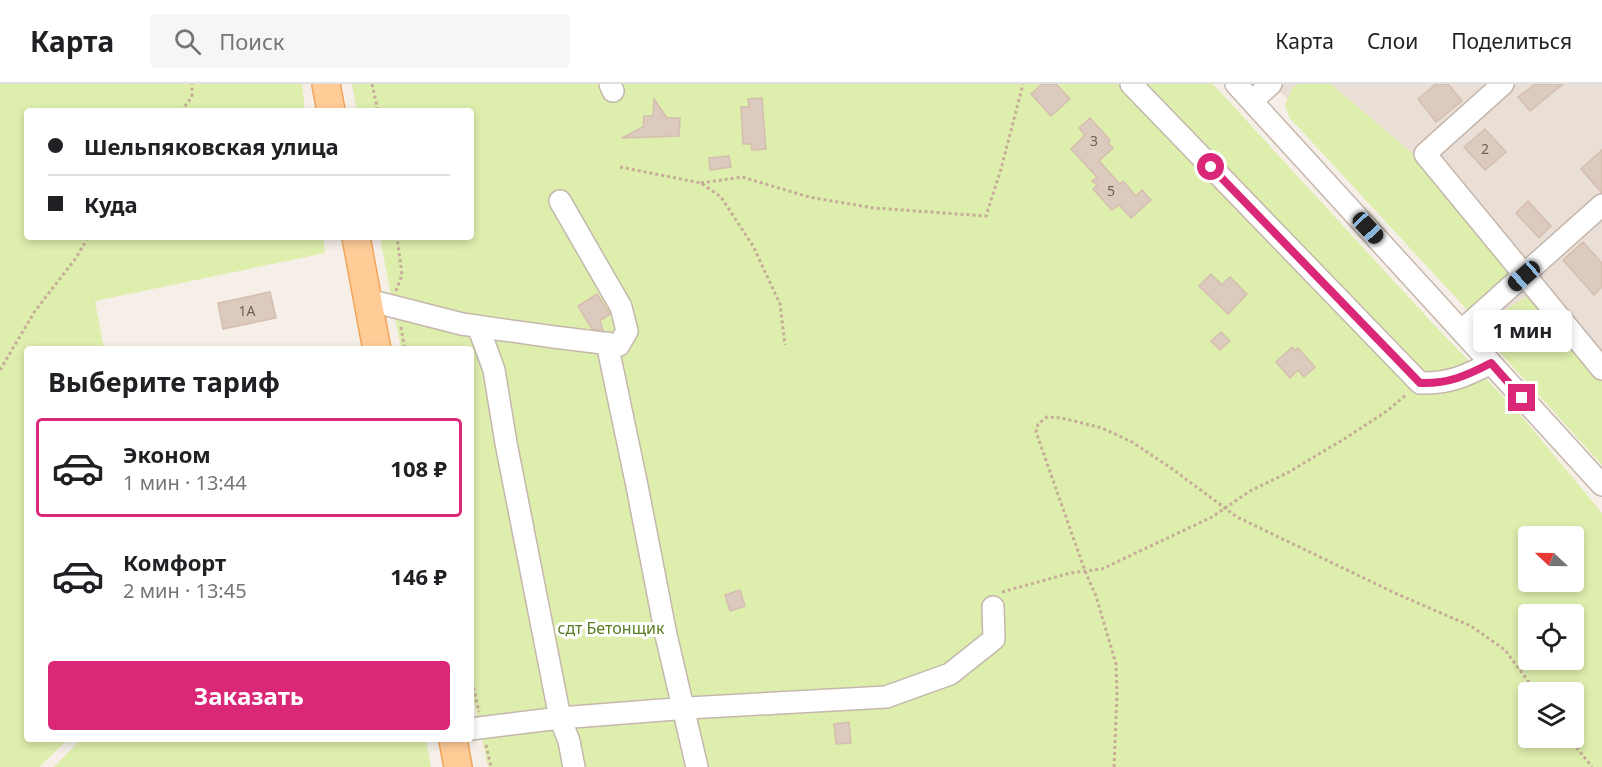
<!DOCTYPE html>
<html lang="ru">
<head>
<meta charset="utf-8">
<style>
	:root { --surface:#fff; --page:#f6f6f6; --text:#202124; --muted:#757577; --line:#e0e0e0; --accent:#db2777 }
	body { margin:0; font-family:"Noto Sans",sans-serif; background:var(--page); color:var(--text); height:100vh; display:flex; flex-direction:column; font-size:22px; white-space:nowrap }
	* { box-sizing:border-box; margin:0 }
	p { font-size:20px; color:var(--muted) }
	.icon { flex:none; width:33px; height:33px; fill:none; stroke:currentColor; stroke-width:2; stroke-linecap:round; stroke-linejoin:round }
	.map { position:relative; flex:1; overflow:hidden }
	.sheet { position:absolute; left:24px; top:262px; width:450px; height:396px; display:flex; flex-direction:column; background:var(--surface); border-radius:6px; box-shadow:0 3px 9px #0003 }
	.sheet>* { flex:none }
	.hud { position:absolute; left:24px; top:24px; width:450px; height:132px; border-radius:6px; box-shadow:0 3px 9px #0003; display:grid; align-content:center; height:132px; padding:0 24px; background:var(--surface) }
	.needle { width:39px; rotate:292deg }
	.controls { position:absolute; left:1518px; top:442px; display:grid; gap:12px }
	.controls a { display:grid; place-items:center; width:66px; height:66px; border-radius:6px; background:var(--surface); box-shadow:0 3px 9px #0003; font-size:30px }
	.end { position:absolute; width:27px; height:27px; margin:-14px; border:8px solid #db2777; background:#fff; box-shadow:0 0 0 3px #fff }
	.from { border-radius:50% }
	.bubble { position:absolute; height:42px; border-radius:6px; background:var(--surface); box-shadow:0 3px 9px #0003; font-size:20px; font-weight:700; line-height:42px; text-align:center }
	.car { position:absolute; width:18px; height:36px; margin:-18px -9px; border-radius:8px; box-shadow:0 0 4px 2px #0007; background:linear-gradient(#222 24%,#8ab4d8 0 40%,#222 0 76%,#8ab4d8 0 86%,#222 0) }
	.hud b { display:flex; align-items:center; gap:21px; height:57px; font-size:22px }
	.hud b+b { border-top:2px solid var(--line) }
	.hud i { width:15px; height:15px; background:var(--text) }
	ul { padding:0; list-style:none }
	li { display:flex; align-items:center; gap:18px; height:99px; margin:0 12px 9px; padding:0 12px; border:3px solid transparent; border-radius:6px }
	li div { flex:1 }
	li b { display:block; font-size:22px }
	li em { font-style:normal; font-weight:700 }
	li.current { border-color:var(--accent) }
	li>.icon { width:54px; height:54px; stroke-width:1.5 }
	h2 { padding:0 24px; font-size:27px; line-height:72px }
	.action { display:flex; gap:12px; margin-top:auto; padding:12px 24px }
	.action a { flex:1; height:69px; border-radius:6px; background:var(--accent); color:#fff; font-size:24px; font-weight:700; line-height:69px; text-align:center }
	header { display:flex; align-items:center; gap:36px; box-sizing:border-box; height:84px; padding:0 30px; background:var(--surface); border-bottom:2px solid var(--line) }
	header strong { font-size:28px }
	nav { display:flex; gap:33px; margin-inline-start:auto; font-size:21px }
	.search { width:420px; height:54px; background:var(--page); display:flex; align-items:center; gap:15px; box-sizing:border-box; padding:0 21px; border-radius:6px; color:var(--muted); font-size:22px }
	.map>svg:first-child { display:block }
	.residential { fill:#eadfd6 }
	.green { fill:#deeead; fill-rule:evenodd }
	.building { fill:#dccabf; stroke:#d4beaf; stroke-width:1.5 }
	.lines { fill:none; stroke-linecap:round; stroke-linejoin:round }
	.minor-casing { stroke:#c5b7ac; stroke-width:24 }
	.major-casing { stroke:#f1a45b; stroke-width:30 }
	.path { stroke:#c6ac99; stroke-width:3; stroke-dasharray:3 3; stroke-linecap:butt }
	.minor { stroke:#fff; stroke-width:21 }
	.major { stroke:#ffcc98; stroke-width:27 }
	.route { stroke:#db2777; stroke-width:8 }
	.labels { text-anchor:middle; stroke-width:6; stroke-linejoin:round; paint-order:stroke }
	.number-label { font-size:14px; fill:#6e6158 }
	.park-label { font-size:16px; fill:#577d21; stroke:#fff }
</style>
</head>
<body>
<header>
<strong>Карта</strong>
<div class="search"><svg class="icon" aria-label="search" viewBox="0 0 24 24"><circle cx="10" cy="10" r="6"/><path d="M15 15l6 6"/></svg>Поиск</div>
<nav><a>Карта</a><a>Слои</a><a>Поделиться</a></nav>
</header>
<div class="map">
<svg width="1602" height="683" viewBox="0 0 1602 683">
	<rect width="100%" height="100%" fill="#f6efe8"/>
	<path class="residential" d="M1273 0H1602V349Z"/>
	<path class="green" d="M0 0H302L305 27H27V153H323L325 169 95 217 104 265 27 266V656H67L39 683H0Z
		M352 0H1213L1435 242 1518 328 1602 429V683H488L471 603V266L401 265 380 153H471V27H357ZM1528 453H1574V498H1528ZM1528 531H1574V576H1528ZM1528 609H1574V654H1528Z
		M1298 0H1331L1419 75 1513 187 1471 230 1289 33 1285 21 1293 3Z
		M1527 212 1543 226 1602 293V381L1494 262 1493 246 1505 226Z
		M80 656H426L431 683H54Z"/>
	<path class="building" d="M1042 0H1056L1070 15 1051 32 1031 10Z
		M1436 0H1448L1462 17 1436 38 1418 15Z
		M1535 0H1563L1530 27 1518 13Z
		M762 14 766 65 752 66 751 60H743L741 23H749L748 15Z
		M654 15 667 34H680L679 52 622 54 643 43 644 32H653Z
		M1090 34 1110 56 1108 59 1113 64 1099 77 1120 100 1123 97 1136 112 1142 106 1151 116 1131 134 1119 121 1112 126 1093 105 1097 101 1092 97 1097 93 1071 65 1085 51 1079 44Z
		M1485 45 1506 68 1485 86 1464 63Z
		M1602 66V109L1581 85Z
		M729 72 731 83 710 86 709 74Z
		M1528 117 1551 142 1539 154 1516 129Z
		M1583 158 1602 179V203L1594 211 1563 176Z
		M1211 190 1222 201 1230 193 1247 210 1228 230 1199 202Z
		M270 208 276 234 223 245 218 219Z
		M597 210 610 230 600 237 603 246 592 245 578 222Z
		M1221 248 1230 257 1220 266 1211 257Z
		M1292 263 1295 267 1298 264 1315 283 1304 293 1298 286 1290 294 1276 278Z
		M740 506 745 522 730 527 725 511Z
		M849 638 851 659 836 660 834 640Z"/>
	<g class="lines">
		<defs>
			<path id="minor" d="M610 0 613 7
				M1131 0 1420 299C1448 300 1466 292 1491 279
				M1236 0 1602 401
				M1503 0 1425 70 1602 285
				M1252 17 1271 0
				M368 216 462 240 554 253 619 261 627 247 621 223 560 117
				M478 242 494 286 506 359 560 634 569 657 574 683
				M1462 246 1602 121
				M607 259 637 402 666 551 697 683
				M471 645 560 634 688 624 886 613 950 590 994 555 993 523"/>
			<path id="major" d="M326 0 331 27
				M356 153 377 266
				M453 656 458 683"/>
		</defs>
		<use href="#minor" class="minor-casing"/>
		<use href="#major" class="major-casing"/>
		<path class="path" d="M372 0 378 27
			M181 27 192 13V0
			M620 83 701 99 721 113 753 162 780 220 785 261
			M701 99 742 93 809 113 874 124 986 132 1001 85 1023 0
			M396 207 402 191 397 153
			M401 243 405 266
			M0 286 35 227 76 174 88 153
			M1002 508 1070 489 1102 485 1212 433 1250 407 1289 388 1344 355 1387 327 1407 310
			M471 592 479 628
			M1569 654 1592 683
			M486 661 491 683
			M1114 683 1117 610 1116 580 1096 512 1085 487 1036 348 1038 340 1047 333 1062 334 1102 344 1132 358 1171 384 1237 433 1397 510 1471 542 1505 566 1537 609"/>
		<use href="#minor" class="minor"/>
		<use href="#major" class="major"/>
	</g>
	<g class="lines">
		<path class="route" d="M1211 83 1420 299C1448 300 1466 292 1491 279L1522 314"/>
	</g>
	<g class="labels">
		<g class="number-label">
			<text x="1094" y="62">3</text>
			<text x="1485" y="70">2</text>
			<text x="1111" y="112">5</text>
			<text x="247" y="232">1А</text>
		</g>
		<g class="park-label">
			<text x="611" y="550">сдт Бетонщик</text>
		</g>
	</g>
</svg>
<div class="controls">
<a><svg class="needle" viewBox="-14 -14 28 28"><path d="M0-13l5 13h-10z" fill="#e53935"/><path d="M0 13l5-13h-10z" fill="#757577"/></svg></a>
<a><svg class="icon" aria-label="locate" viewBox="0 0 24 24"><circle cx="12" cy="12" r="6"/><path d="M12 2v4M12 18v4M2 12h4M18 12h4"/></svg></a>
<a><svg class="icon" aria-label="layers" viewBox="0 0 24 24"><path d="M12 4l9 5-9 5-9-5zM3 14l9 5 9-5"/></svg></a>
</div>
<i class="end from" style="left:1211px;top:83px"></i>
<i class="end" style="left:1522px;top:314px"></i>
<div class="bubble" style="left:1473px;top:226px;width:99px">1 мин</div>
<i class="car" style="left:1368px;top:144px;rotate:137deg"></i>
<i class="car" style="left:1524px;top:192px;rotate:229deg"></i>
<div class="hud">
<b><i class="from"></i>Шельпяковская улица</b>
<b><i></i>Куда</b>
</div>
<section class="sheet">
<h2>Выберите тариф</h2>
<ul>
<li class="current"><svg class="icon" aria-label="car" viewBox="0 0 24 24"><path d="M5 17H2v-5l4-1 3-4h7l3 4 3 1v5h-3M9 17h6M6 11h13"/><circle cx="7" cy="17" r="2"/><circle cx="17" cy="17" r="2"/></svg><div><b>Эконом</b><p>1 мин · 13:44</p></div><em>108 ₽</em></li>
<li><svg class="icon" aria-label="car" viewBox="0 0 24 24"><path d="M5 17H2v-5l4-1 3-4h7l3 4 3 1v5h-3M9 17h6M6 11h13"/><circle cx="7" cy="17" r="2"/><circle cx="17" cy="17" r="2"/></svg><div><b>Комфорт</b><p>2 мин · 13:45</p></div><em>146 ₽</em></li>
</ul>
<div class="action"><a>Заказать</a></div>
</section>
</div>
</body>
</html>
